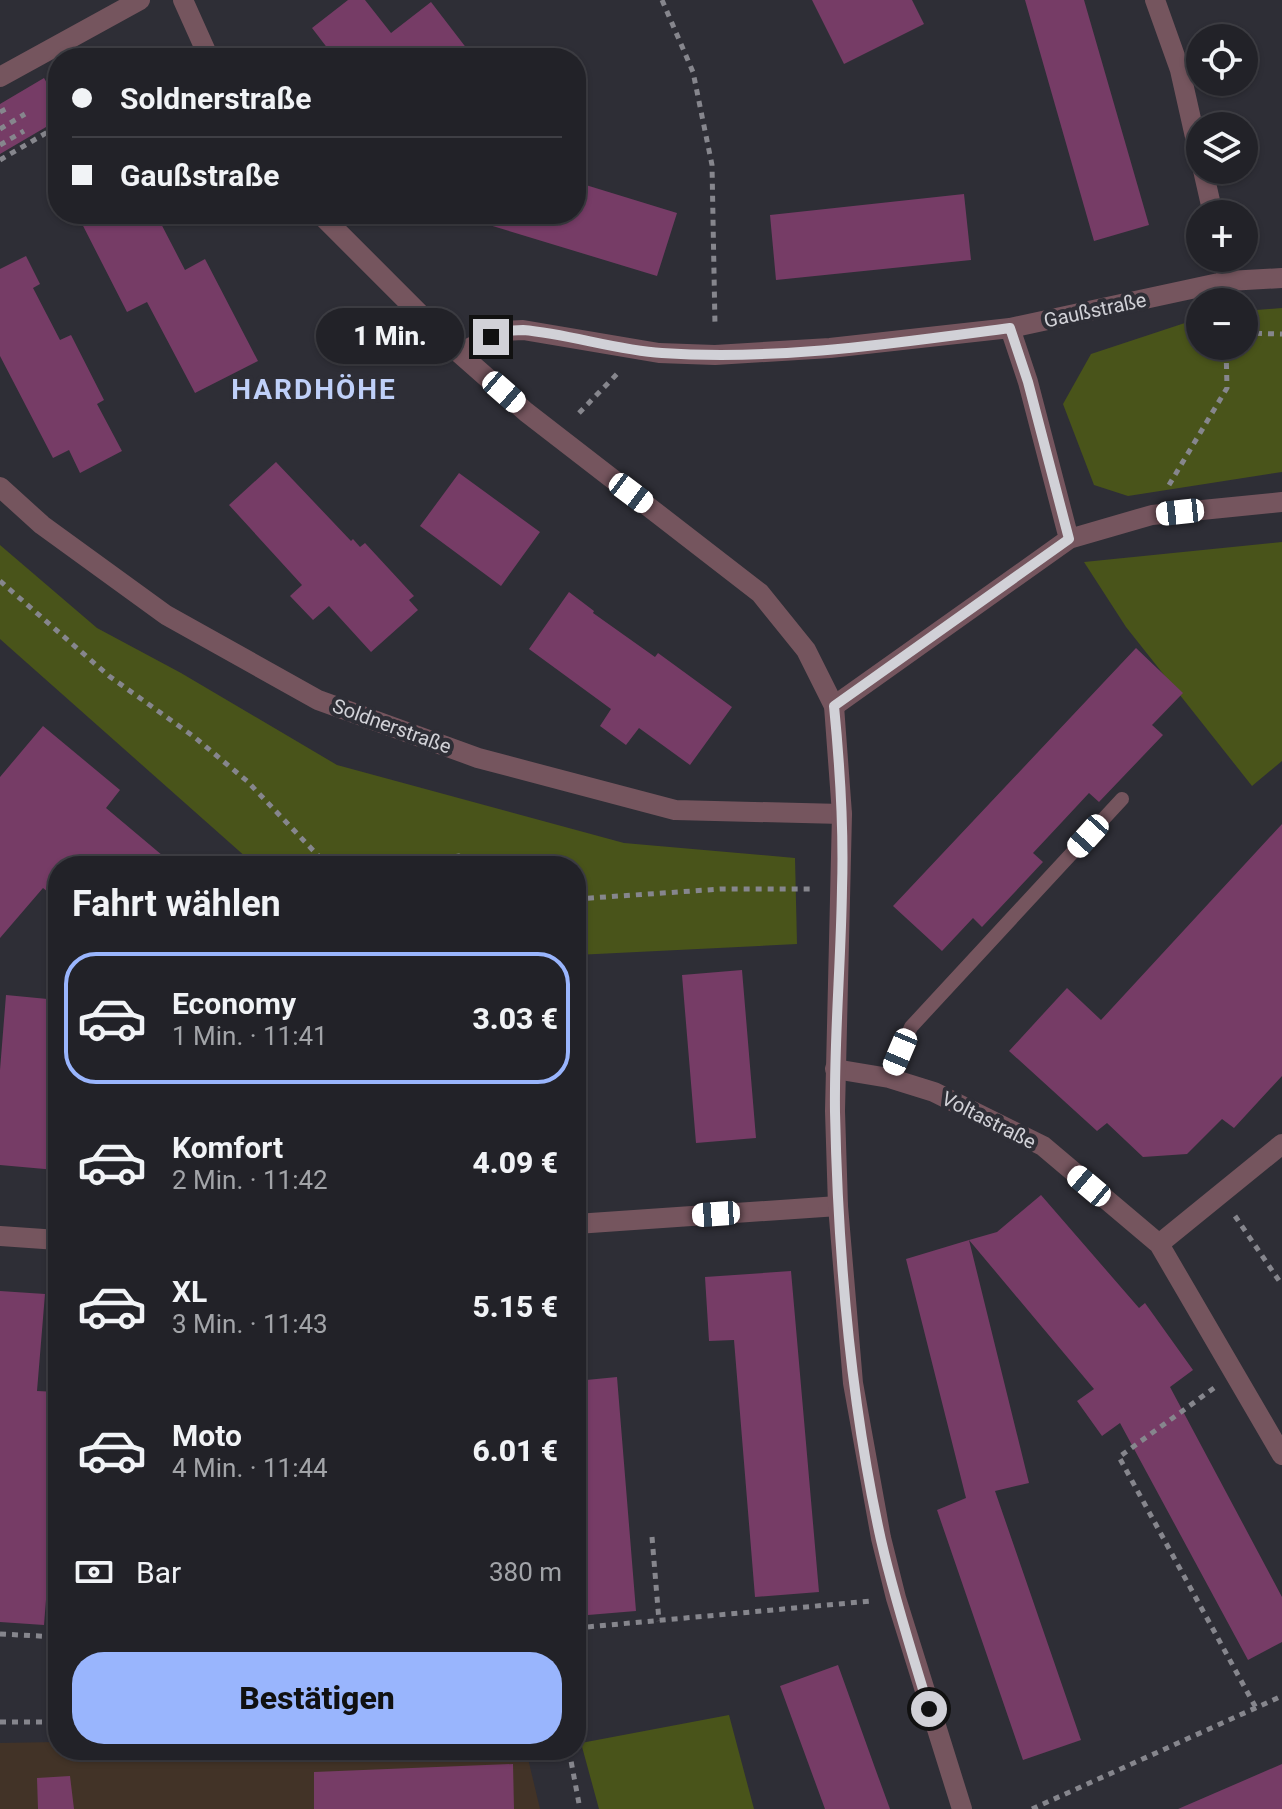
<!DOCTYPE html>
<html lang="de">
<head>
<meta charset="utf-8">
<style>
	:root { --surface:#222228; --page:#2e2f34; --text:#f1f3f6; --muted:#a2a4a8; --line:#3f3f45; --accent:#99b5fd }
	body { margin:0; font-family:Roboto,sans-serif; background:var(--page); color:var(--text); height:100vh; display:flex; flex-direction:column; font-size:30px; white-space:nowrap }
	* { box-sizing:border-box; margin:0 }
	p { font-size:26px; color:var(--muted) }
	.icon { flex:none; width:44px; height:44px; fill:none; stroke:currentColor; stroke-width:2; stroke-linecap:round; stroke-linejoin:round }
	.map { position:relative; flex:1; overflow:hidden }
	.details { position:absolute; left:48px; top:856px; width:538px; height:904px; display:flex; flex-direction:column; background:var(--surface); border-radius:32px; box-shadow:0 2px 6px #0004,0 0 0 2px var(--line) }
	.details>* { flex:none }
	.guide { position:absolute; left:48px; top:48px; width:538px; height:176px; border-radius:32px; box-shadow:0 2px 6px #0004,0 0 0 2px var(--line); display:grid; align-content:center; height:176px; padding:0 24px; background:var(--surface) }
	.fabs { position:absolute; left:1186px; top:24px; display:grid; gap:16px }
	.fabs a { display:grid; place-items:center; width:72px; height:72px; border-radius:50%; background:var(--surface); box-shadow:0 2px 6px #0004,0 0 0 2px var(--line); font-size:40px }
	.end { position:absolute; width:36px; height:36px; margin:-18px; border:10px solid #d1d1d7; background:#111; box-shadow:0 0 0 4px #111 }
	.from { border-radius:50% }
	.bubble { position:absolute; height:56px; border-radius:28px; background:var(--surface); box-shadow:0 2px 6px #0004,0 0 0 2px var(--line); font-size:26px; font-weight:800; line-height:56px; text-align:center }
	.car { position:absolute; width:24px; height:48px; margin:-24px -12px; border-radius:10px; box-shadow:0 0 6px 2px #0007; background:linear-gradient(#fff 24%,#345 0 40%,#fff 0 76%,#345 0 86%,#fff 0) }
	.guide b { display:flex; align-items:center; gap:28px; height:76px; font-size:30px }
	.guide b+b { border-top:2px solid var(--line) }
	.guide i { width:20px; height:20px; background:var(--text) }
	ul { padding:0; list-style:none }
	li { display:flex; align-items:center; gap:24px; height:132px; margin:0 16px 12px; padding:0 8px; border:4px solid transparent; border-radius:32px }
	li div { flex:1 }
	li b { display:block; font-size:30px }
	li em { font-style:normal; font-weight:800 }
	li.active { border-color:var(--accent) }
	li>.icon { width:72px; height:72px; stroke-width:1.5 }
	h2 { padding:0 24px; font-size:36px; line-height:96px }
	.pay { display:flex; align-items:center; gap:20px; height:88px; padding:0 24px; font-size:30px }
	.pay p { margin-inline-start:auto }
	.button { display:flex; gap:16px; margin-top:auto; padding:16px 24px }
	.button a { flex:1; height:92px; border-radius:32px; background:var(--accent); color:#111; font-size:32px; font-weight:800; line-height:92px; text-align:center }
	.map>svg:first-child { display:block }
	.industrial { fill:#423327 }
	.green { fill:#49541a }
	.building { fill:#763c66 }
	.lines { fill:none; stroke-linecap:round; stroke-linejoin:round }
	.path { stroke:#86868d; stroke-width:5; stroke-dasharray:6 6; stroke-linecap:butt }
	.service { stroke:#75555e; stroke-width:14 }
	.minor { stroke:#75555e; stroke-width:20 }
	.tertiary { stroke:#75555e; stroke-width:20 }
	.route { stroke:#d1d1d7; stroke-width:10 }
	.labels { text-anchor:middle; stroke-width:8; stroke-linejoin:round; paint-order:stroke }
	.street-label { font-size:20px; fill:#d1d1d7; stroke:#2e2e36 }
	.district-label { font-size:28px; font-weight:bold; letter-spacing:2px; fill:#bfd0f9; stroke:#2e2e36 }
</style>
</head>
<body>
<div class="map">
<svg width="1282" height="1809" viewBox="0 0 1282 1809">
	<rect width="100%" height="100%" fill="#2e2e36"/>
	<path class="industrial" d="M58 1742V1750H526L540 1809H0V1743Z"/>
	<path class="green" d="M1282 308V472L1128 496 1094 485 1063 404 1091 354 1200 318V346H1244V311Z
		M1282 542V761L1252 786 1126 627 1084 562Z
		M0 545 97 628 181 673 337 765 624 843 795 858 797 944 576 955V866H256L0 639Z
		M729 1715 754 1809H599L581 1743Z"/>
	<path class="building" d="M348 0H365L391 33 431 2 474 58H335L312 28Z
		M812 0H912L924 24 844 64Z
		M1025 0H1084L1149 225 1094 241Z
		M44 78 58 102V120L0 154V104Z
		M576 182 677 213 657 276 476 221 477 214H576Z
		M964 194 971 260 776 280 770 215Z
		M77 214H156L185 270 205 259 258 361 195 393 147 302 127 312Z
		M26 256 40 284 33 288 60 340 71 335 104 400 97 404 122 451 80 473 69 450 53 458 0 356V269Z
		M276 462 351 541 353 539 360 547 365 543 414 596 409 600 418 610 371 652 329 606 313 620 290 596 302 585 229 505Z
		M459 473 540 532 501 586 420 526Z
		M569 592 594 611 593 613 655 657 658 653 732 707 690 765 639 728 626 745 600 726 611 709 529 649Z
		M1136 648 1183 693 1152 725 1163 735 1099 802 1089 793 1062 822 1033 853 1043 862 982 927 973 918 942 951 893 906Z
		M43 726 120 790 106 808 175 866H58V900L43 888 0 938V777Z
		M1282 824V1076L1234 1128 1222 1119 1187 1154 1143 1157 1107 1123 1097 1131 1009 1051 1067 988 1101 1020Z
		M742 970 756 1138 696 1143 682 975Z
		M6 995 58 1000 56 1170 0 1165V1070Z
		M1041 1195 1139 1308 1145 1303 1193 1370 1170 1387 1282 1597V1642L1248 1660 1120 1423 1102 1436 1077 1401 1094 1389 969 1240 997 1232Z
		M969 1240 1029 1483 995 1491 1081 1740 1023 1760 937 1510 966 1498 906 1259Z
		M791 1271 819 1592 755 1597 734 1340 709 1341 705 1277Z
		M0 1291 45 1294 37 1391 58 1392V1449L44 1625 0 1622Z
		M617 1377 636 1611 576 1616V1381Z
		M838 1665 875 1768 890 1809H825L780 1686Z
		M513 1764 514 1809H314V1772Z
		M1282 1764V1809H1178Z
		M70 1776 74 1809H38L37 1778Z"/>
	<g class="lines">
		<path class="path" d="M662 0 693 72 712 165 715 326
			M55 97 58 95
			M0 112 10 107
			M0 129 25 114
			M0 145 24 131
			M0 160 58 126
			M1244 333 1282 334
			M579 413 617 374
			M1169 485 1227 388 1226 346
			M0 581 109 676 193 736 247 781 328 866
			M394 866 459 856 482 866
			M576 899 721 889H815
			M1235 1216 1282 1285
			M1214 1388 1119 1457 1256 1708
			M652 1537 659 1621
			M576 1628 871 1601
			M0 1634 58 1637
			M0 1722H58
			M569 1750 580 1809
			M1032 1809 1282 1696"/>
		<path class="service" d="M889 1078 911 1027 1122 799"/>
		<path class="minor" d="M1155 0 1180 70 1200 159
			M0 77 140 0
			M1203 170 1213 214
			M1223 258 1228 281
			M459 353 505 331 523 330 659 353 715 355 830 348 1010 328 1228 281 1282 278
			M0 487 42 525 166 615 318 700 478 758 675 810 842 814
			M1069 539 1152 515 1282 502
			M834 706 1069 539 1028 382 1010 328
			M835 1069 889 1078 934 1092 1043 1146 1159 1244 1282 1455
			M576 1224 838 1206
			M0 1236 58 1240
			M1159 1244 1282 1144"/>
		<path class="tertiary" d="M183 0 209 58
			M320 214 459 353 526 412 760 593 806 650 834 706 842 814 835 1111 838 1206 853 1383 881 1538 896 1598 962 1809"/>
	</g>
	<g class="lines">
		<path class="route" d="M491 337 505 331 523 330C570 334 615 350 662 353 778 361 896 343 1010 328L1028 382 1069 539 834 706C840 767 844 827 842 888 841 963 834 1037 835 1112 838 1255 850 1400 881 1540 894 1597 912 1653 929 1709"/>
	</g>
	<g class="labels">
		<g class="street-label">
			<text transform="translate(1095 310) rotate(-12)" y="7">Gaußstraße</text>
			<text transform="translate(392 726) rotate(20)" y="7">Soldnerstraße</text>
			<text transform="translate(989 1120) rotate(27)" y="7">Voltastraße</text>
		</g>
		<g class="district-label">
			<text x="314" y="399">HARDHÖHE</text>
		</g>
	</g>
</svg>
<div class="fabs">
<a><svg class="icon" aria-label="locate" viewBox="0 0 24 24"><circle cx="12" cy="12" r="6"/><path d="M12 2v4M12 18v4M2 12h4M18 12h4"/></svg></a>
<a><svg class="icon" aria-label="layers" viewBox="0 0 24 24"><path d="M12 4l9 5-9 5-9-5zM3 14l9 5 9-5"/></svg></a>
<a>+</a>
<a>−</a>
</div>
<i class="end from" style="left:929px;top:1709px"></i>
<i class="end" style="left:491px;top:337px"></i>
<div class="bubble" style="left:316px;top:308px;width:148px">1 Min.</div>
<i class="car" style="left:504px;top:392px;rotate:131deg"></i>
<i class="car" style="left:631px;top:493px;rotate:127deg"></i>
<i class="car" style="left:1180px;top:512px;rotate:264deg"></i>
<i class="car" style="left:1088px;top:836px;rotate:222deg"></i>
<i class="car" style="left:900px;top:1052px;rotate:203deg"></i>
<i class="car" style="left:1089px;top:1186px;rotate:310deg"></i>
<i class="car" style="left:716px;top:1214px;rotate:266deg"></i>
<div class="guide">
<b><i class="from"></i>Soldnerstraße</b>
<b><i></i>Gaußstraße</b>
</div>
<section class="details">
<h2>Fahrt wählen</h2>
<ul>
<li class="active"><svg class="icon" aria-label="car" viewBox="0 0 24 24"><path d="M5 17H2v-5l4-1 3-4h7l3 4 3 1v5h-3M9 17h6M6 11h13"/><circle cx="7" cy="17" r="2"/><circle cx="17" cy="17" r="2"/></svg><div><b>Economy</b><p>1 Min. · 11:41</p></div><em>3.03 €</em></li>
<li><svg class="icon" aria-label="car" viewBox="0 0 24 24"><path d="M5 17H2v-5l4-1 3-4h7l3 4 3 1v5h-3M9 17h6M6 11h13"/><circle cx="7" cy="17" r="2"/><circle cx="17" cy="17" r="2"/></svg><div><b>Komfort</b><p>2 Min. · 11:42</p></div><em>4.09 €</em></li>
<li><svg class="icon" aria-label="car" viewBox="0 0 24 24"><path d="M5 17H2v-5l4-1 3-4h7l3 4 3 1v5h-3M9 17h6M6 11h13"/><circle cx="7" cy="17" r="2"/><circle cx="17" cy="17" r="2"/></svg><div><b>XL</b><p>3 Min. · 11:43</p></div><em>5.15 €</em></li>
<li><svg class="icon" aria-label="car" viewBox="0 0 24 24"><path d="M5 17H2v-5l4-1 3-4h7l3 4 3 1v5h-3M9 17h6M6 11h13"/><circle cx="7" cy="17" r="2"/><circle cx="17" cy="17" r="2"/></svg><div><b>Moto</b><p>4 Min. · 11:44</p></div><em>6.01 €</em></li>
</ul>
<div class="pay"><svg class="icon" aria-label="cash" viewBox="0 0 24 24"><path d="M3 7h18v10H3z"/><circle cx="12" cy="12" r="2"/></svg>Bar<p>380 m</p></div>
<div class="button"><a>Bestätigen</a></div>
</section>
</div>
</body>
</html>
